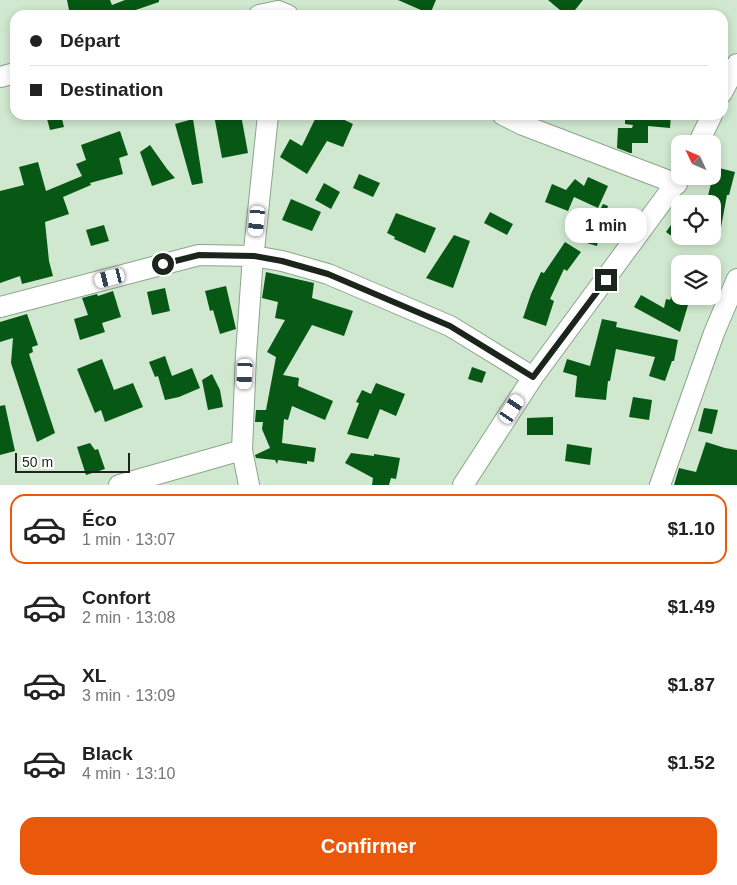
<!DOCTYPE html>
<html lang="fr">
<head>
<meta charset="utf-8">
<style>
	:root { --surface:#fff; --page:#f6f6f6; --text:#222; --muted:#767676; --line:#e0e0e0; --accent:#ea580c }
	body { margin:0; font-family:Helvetica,sans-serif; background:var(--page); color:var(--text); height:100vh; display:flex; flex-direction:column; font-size:19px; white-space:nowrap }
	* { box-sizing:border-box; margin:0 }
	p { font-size:16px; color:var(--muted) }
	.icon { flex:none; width:28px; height:28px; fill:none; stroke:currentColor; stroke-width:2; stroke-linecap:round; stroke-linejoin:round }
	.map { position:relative; height:485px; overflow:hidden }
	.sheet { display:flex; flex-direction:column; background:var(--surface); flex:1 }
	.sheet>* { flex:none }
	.top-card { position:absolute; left:10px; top:10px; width:718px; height:110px; border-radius:15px; box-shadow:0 2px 8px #0003; display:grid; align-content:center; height:110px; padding:0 20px; background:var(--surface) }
	.needle { width:32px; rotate:314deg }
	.fabs { position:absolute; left:671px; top:135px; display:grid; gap:10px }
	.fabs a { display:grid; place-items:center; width:50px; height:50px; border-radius:10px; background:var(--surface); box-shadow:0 2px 8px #0003; font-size:25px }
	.scale { position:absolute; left:15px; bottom:12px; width:115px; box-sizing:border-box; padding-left:5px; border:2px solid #1c251c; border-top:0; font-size:14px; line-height:18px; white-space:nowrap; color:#1c251c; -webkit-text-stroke:4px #fff; paint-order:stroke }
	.end { position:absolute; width:22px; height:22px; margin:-11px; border:6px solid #1c251c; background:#fff; box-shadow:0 0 0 2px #fff }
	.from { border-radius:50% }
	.bubble { position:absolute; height:35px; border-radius:15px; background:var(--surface); box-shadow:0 2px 8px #0003; font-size:16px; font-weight:800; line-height:35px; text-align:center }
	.car { position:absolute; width:15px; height:30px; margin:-15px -8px; border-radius:6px; box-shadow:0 0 4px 1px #0007; background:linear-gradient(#fff 24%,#345 0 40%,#fff 0 76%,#345 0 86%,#fff 0) }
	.top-card b { display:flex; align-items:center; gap:18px; height:48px; font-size:19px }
	.top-card b+b { border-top:1px solid var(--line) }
	.top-card i { width:12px; height:12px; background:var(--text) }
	ul { padding:9px 0 0; list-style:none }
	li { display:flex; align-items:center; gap:15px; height:70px; margin:0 10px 8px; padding:0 10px; border:2px solid transparent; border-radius:15px }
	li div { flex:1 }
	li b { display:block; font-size:19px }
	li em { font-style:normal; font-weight:800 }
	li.on { border-color:var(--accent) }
	li>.icon { width:45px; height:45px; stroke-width:1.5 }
	.action { display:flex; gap:10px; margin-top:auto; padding:10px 20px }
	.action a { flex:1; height:58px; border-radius:15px; background:var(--accent); color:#fff; font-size:20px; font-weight:800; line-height:58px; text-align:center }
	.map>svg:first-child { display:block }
	.building { fill:#065814 }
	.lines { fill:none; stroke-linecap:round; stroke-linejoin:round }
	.minor-casing { stroke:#8da48c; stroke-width:22 }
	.minor { stroke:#fff; stroke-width:20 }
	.route { stroke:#1c251c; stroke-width:6 }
</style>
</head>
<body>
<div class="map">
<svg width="737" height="485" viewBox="0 0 737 485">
	<rect width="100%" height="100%" fill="#d0e8cf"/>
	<path class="building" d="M67 0H110L112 5 125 0H159V2L121 15H70Z
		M398 0H436L430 14Z
		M548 0H583L571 15H566Z
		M46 115H61L64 127 50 130Z
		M214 115H241L248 153 222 158Z
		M317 115H334L353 124 343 147 327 141 307 174 280 157 290 139 302 146Z
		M625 115H671L670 128 648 126V143H632V153H630L617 148 618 128H632L633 125 625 124Z
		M193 119 203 183 192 185 175 124Z
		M120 131 128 155 119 158 123 174 90 183 91 185 63 197 69 214 45 222 49 261 53 276 22 284 20 276 0 283V191L24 185 19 167 38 162 46 191 82 176 76 164 86 160 81 145Z
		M150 145 167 169 175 178 152 186 140 152Z
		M715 167 735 172 729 195H727L719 238 712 237V204H706Z
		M359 174 380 183 373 197 353 188Z
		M588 177 608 186 598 208 574 197 568 211 545 202 552 184 566 190 575 179 584 186Z
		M324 183 340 192 331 209 315 200Z
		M291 199 321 212 312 231 282 220Z
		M603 204 608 206 603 223 617 231 611 242 599 236 597 246 583 242Z
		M490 212 513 224 507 235 484 223Z
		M680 212V242L666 232Z
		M396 213 436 228 425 253 394 239 395 237 387 233Z
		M104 225 109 241 91 246 86 230Z
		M454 235 470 241 453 288 426 278Z
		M565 242 581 252 567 271 564 269 550 299 554 301 546 326 523 318 531 294 541 272 544 273Z
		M266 272 314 283 312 298 353 311 344 336 312 325 283 375 299 378 298 386 333 401 325 420 292 406 288 420 284 419 282 443 316 448 314 462 307 461V464L278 460 277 464 275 460 256 458 255 455 270 448 262 429 263 422H255L256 410H266L276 357 267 352 285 320 275 318 278 302 262 298Z
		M678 276H680V303L688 305 680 332 634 307 641 295 664 308 666 299 670 300Z
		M226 286 236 329 220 334 213 310 210 311 205 291Z
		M165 288 170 311 152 315 147 292Z
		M113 291 121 317 102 323 105 332 80 340 74 319 88 315 82 298 97 294 98 296Z
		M27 314 38 345 32 347 33 352 29 354 55 433 37 442 11 363 13 338 0 342V322Z
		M602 319 617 322 616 327 678 340 674 361H672L665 381 649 376 655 357 616 349 610 381H608L606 400 575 397 577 376 563 372 567 359 590 366Z
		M165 356 172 376 192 368 200 388 179 397 165 400 158 376 155 377 149 362Z
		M102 359 114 390 133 383 143 407 105 422 101 410 95 413 77 369Z
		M472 367 486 372 482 383 468 379Z
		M212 374 220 390 223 407 208 410 202 380Z
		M376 383 405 394 396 416 380 409 368 439 347 434 359 403 356 402 362 390 371 394Z
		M633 397 652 400 649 420 629 417Z
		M5 405 15 451 0 455V406Z
		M704 408 718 410 712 434 698 431Z
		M553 417V435H527V418Z
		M706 442 725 448 737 450V485H674L679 468 696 472Z
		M90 443 95 450 98 449 105 469 86 475 77 447Z
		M567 444 592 448 590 465 565 461Z
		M351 453 374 456V454L400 458 396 479 391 478 389 485H372L373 478 345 463Z"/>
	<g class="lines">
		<defs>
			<path id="minor" d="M259 15 278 11 288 15
				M0 77 15 73
				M722 93 737 64
				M503 115 523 125 677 184
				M698 144 712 115
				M0 307 199 255 254 256 282 261 328 274 450 326 533 377
				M119 485 242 450
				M249 485 242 450 246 355 252 270 268 115
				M463 485 533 377 681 176
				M660 485 714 333 737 279"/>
		</defs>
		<use href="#minor" class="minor-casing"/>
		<use href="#minor" class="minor"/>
	</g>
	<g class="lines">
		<path class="route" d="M163 264 199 255 254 256 282 261 328 274 450 326 533 377 606 280"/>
	</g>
</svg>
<div class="fabs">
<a><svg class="needle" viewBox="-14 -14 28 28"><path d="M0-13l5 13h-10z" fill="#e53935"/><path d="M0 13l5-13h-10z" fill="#767676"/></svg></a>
<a><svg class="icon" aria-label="locate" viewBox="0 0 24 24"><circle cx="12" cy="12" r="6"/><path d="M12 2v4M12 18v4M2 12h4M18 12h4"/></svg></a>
<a><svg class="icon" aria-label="layers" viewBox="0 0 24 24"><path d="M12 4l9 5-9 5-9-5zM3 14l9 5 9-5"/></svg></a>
</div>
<div class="scale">50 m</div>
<i class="end from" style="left:163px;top:264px"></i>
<i class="end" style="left:606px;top:280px"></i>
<div class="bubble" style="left:565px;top:208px;width:82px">1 min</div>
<i class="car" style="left:257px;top:221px;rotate:186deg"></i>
<i class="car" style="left:110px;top:278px;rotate:256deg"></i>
<i class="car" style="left:245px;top:374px;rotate:183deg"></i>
<i class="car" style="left:512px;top:409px;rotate:33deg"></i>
<div class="top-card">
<b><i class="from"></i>Départ</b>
<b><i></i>Destination</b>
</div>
</div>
<section class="sheet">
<ul>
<li class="on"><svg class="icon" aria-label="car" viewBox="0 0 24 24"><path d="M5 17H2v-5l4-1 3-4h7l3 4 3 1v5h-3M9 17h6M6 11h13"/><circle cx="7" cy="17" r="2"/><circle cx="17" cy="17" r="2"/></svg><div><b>Éco</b><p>1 min · 13:07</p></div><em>$1.10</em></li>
<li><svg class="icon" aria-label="car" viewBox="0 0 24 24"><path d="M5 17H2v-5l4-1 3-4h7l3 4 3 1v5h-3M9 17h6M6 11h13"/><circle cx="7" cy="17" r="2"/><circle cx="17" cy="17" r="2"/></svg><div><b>Confort</b><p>2 min · 13:08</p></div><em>$1.49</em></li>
<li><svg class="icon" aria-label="car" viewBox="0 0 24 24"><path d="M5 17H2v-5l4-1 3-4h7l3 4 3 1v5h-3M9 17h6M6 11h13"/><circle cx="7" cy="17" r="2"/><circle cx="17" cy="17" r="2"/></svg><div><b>XL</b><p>3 min · 13:09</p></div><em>$1.87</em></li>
<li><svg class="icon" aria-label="car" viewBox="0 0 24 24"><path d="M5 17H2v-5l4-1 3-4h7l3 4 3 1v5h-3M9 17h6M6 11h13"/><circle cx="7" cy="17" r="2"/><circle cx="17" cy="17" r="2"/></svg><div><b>Black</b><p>4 min · 13:10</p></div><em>$1.52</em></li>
</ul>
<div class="action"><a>Confirmer</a></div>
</section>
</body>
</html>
